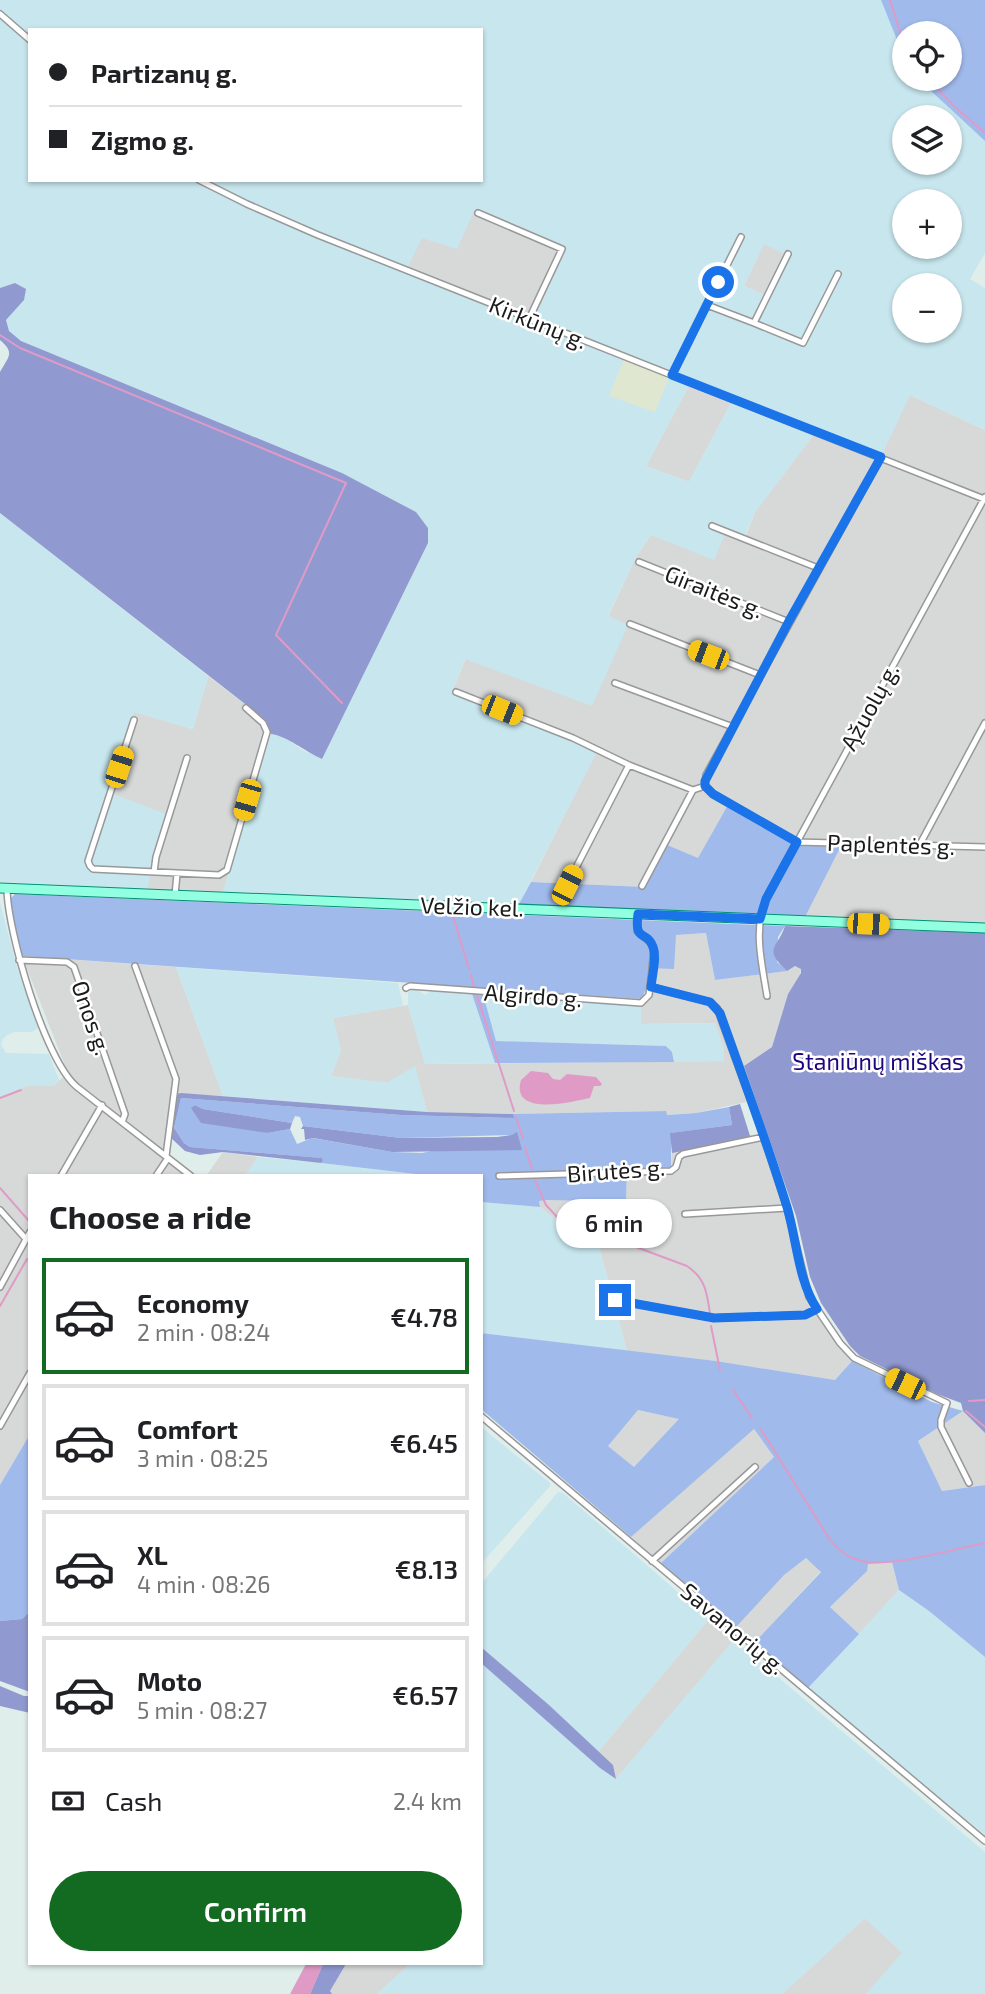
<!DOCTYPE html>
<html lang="en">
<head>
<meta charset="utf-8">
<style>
	:root { --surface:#fff; --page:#f6f6f6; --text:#202124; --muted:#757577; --line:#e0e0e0; --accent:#126b21 }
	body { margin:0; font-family:"Exo 2",sans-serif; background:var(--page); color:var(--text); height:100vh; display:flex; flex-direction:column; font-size:26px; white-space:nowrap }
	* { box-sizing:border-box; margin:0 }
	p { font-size:23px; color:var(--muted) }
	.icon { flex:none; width:38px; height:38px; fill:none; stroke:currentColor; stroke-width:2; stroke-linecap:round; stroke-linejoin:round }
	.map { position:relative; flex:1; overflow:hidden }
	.side { position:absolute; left:28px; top:1174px; width:455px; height:791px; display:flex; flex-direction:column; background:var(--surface); border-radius:0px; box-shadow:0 2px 5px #0004 }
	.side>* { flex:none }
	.hud { position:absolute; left:28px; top:28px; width:455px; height:154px; border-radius:0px; box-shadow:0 2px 5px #0004; display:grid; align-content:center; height:154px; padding:0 21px; background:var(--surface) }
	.fabs { position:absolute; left:892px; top:21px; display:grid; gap:14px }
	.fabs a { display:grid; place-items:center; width:70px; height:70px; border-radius:50%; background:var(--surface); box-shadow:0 2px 5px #0004; font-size:35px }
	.end { position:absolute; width:32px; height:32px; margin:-16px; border:9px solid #1a73e8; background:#fff; box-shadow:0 0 0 4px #fff }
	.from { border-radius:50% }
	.bubble { position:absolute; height:49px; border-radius:24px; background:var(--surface); box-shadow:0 2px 5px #0004; font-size:23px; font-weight:600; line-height:49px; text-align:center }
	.car { position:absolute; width:21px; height:42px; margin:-21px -10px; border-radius:9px; box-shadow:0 0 5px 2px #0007; background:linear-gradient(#f5c518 24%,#345 0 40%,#f5c518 0 76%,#345 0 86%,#f5c518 0) }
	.hud b { display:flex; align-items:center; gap:24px; height:66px; font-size:26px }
	.hud b+b { border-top:2px solid var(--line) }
	.hud i { width:18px; height:18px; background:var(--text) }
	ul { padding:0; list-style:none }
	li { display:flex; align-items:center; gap:21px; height:116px; margin:0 14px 10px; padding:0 7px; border:4px solid var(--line); border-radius:0px }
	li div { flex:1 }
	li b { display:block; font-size:26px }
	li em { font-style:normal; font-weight:600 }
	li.selected { border-color:var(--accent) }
	li>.icon { width:63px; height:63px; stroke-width:1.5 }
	h2 { padding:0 21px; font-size:32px; line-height:84px }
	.pay { display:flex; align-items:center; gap:18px; height:77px; padding:0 21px; font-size:26px }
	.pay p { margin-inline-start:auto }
	.primary-button { display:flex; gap:14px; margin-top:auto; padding:14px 21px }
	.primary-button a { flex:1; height:80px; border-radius:42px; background:var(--accent); color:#fff; font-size:28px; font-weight:600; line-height:80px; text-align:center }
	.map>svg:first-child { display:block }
	.residential { fill:#d7d9d8 }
	.industrial { fill:#dfe7d0 }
	.farmland { fill:#c8e6ee; fill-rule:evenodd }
	.grass { fill:#a0baec; fill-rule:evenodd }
	.forest { fill:#909ad0 }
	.water { fill:#df9bc6 }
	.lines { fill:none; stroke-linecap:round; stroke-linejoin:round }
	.stream { stroke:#df9bc6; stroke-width:2 }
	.minor-casing { stroke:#989898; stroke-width:8 }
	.primary-casing { stroke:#009176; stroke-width:11 }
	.minor { stroke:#fff; stroke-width:5 }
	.primary { stroke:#92ffe0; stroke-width:9 }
	.route { stroke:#1a73e8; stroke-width:9 }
	.labels { text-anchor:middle; stroke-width:5; stroke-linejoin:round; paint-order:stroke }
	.street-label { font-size:23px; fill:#1b1b1b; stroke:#fff }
	.park-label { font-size:23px; fill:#20047d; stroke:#fff }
</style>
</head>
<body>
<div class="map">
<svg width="985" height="1994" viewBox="0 0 985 1994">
	<rect width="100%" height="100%" fill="#dfedeb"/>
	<path class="residential" d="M474 209 568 247 534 319 407 267 421 238Z
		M764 243 790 256 769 297 744 286Z
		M690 384 732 401 689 482 646 466Z
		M910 395 985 430V925L805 917 698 858 645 887 531 882 596 752 452 692 466 658 628 625 608 617 636 557 651 535 727 530 746 535 755 512 815 433Z
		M208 676 264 719 271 734 223 892 147 889 151 869 108 792 134 712 193 729Z
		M706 933 715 980 787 971 795 966 801 969 800 976 788 994 772 1047 744 1066 755 1100 696 1113 666 1115V1111L513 1114 427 1112 415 1067 387 1083 331 1076 341 1051 333 1018 408 1005 425 1064 724 1061 715 1023 640 1024 642 999 646 988 648 968 676 935Z
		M22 956 176 967 223 1096 176 1094 168 1155 195 1176H30V1434L0 1485V1096L27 1086H53L68 1073Z
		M760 1136 786 1219 803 1290 840 1348 852 1361 835 1380 716 1361 627 1351 597 1239 559 1223 540 1207 539 1201 547 1200 626 1202 627 1169 671 1167 672 1153Z
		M223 1152 258 1157 245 1176H206Z
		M638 1410 680 1419 634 1467 608 1446Z
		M963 1411 985 1433V1485L942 1491 918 1441Z
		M753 1428 774 1457 661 1563 631 1537Z
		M806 1558 821 1571 754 1643 736 1627 737 1624 784 1574Z
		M892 1562 899 1590 859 1634 830 1607 866 1571 867 1564Z
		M709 1619 734 1640 616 1779 613 1765 598 1752Z
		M865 1918 903 1953 866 1994H782Z
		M346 1964H410L377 1994H332L330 1991Z"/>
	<path class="industrial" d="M625 357 671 375 655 412 608 397Z"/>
	<path class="farmland" d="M0 0H881L905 60V79H918L985 141V253L970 279 985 288V430L910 395 881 457 690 384 646 466 689 482 732 401 815 433 755 512 745 535 727 530 714 560 651 535 636 557 608 616 628 625 592 706 465 659 452 692 571 739 597 752 519 904 223 892 271 734 280 735 304 751 322 758 428 543V528L416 512 342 473 21 341 9 331 6 320 24 300 15 283 0 288V19L30 44V180H481V30H30V40L0 14ZM905 117H950V163H905ZM905 201H950V247H905ZM475 209 567 247 534 319 408 267 422 238 457 249ZM764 244 789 256 769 297 744 286ZM905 285H950V331H905ZM625 357 670 375 655 412 609 396Z
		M0 513 208 676 193 729 134 712 108 792 166 814 147 889 0 882Z
		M0 903 17 967 38 1028 32 1032H15L7 1035 3 1039 1 1045 6 1053 49 1054 59 1080 53 1086H27L0 1096Z
		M176 967 398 983 403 1006 333 1018 341 1051 331 1076 387 1083 415 1066 427 1112 223 1096Z
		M416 989 425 995 432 991 472 994 495 1063 425 1064 408 1005V992Z
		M483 994 641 1006V1024L715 1023 724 1048V1061L674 1062 672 1052 666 1046 496 1041Z
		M258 1157 321 1163 433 1176H245Z
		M481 1202 540 1207 559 1223 597 1239 627 1351 481 1333Z
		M481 1427 550 1483V1486L481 1564Z
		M558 1492 563 1493 709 1619 598 1752 549 1705 481 1647V1584Z
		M899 1590 929 1611 985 1657V1835L808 1688Z
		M734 1640 985 1852V1994H866L902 1953 865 1918 782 1994H377L410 1964H481V1663L600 1768 616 1779Z"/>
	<path class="grass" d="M881 0H985V141L918 79H950V33H905V60Z
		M728 805 798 845 841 846 805 917 519 904 531 882 645 887 667 845 698 858Z
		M15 894 785 926 778 937 777 962 787 971 715 980 706 933 676 935 674 969 648 968 646 988 642 999 22 956 9 900Z
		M472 994H483L496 1041 666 1046 672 1052 674 1062 495 1063Z
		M181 1098 401 1115 513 1118V1114L666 1111 667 1115 696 1113 729 1107 732 1125 671 1133V1167L627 1169 626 1202 547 1200 539 1201 540 1207 481 1202V1176H433L321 1163 323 1161 321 1158 190 1147 184 1143 174 1128ZM195 1105 203 1109 292 1123 295 1116 300 1117 303 1126 401 1138 513 1135 422 1153 392 1152 312 1138 297 1144 290 1129 268 1133 193 1106Z
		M481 1333 716 1361 835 1380 852 1361 932 1402 963 1411 918 1441 942 1491 985 1485V1657L929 1611 899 1590 892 1562 868 1564 867 1571 830 1607 859 1634 808 1688 754 1643 821 1572 806 1558 784 1575 736 1627 661 1563 774 1457 754 1429 631 1537 481 1409ZM638 1410 679 1419 634 1467 608 1446Z
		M30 1434V1611L22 1619 0 1621V1485Z"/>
	<path class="forest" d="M15 283 26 289 24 300 6 320 9 331 21 341 342 473 416 512 428 528V543L322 759C306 752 287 736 271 734L263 718 0 513V372C9 356 15 353 0 340V288Z
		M785 926 985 933V1433L963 1411 961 1403 937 1394 860 1356 850 1346 821 1303 810 1277 796 1216 744 1066 772 1047 788 994 801 973V969L795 966 787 971C762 948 778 948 785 926Z
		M181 1093 427 1112 513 1114 514 1118 401 1115 181 1098 174 1128 184 1143 190 1147 322 1158 323 1161 321 1163 223 1152 200 1155 185 1151 170 1137 176 1094Z
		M740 1104 751 1139 672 1153 670 1133 732 1125 729 1107Z
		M195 1105 203 1109 292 1123 290 1129 268 1133 201 1123 191 1108Z
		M303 1126 401 1138 497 1137 512 1135 517 1132 522 1150 392 1152 313 1138 305 1140 304 1129H301Z
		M30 1611V1692L0 1681V1621L22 1619Z
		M481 1647 549 1705 613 1765 616 1779 600 1768 481 1663Z
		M0 1686 24 1696H30V1713L0 1706Z
		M323 1964H346L330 1991 332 1994H310Z"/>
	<path class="water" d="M531 1071 548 1073 553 1079 560 1080 567 1074 596 1077 602 1084 600 1086H594L590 1098C572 1102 510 1117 521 1080Z
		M306 1964H323L312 1990 310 1994H290Z"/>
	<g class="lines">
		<path class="stream" d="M890 0 905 47
			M928 79 955 107 985 133
			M0 335 20 348 346 483 276 635 342 703
			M453 916 469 969
			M471 975 474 987
			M477 996 514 1111
			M0 1098 21 1090
			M516 1117 523 1139
			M525 1147 532 1169
			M535 1180 546 1205 558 1218 687 1266C706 1279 707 1293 710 1314
			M0 1188 29 1221
			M0 1306 27 1259
			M711 1326 720 1370
			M733 1390 752 1418
			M969 1401 985 1400
			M966 1411 985 1427
			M760 1428 830 1540C838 1550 849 1558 861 1561 893 1568 952 1549 985 1543"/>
		<defs>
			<path id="minor" d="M0 14 30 40
				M199 180 247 204 318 235 984 499
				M478 213 562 249 529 319
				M707 305 754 323 788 254
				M754 323 803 343 838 274
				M672 375 741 237
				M881 457 706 775 705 786 713 794 797 842 985 847
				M712 526 818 568
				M639 562 789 622
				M630 624 760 675
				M615 683 733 727
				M456 692 573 738 629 765 693 790
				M134 720 88 861 90 866 93 869 219 875 227 870 267 732 263 723 246 708
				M919 846 985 723
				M154 872 156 857 187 758
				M567 885 629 765
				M642 886 693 790 705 786
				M7 888C7 930 45 1061 77 1087L191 1176
				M175 895 177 874
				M19 960 67 962 74 967 125 1114 122 1122
				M135 966 176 1079 166 1156
				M651 987 710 1002 717 1008 764 1137 787 1208 809 1297 840 1343 854 1358 947 1403 941 1420V1427L969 1483
				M406 988 410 986 641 1003 649 995 654 950 652 944 637 931 638 914
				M767 996C762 964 753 930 766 899L985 497
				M61 1176 102 1105
				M156 1176 168 1158
				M499 1176 671 1171 676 1167 679 1157 683 1154 764 1137
				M0 1210 26 1239
				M685 1214 787 1208
				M0 1287 30 1232
				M615 1300 714 1318 805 1315 817 1309
				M481 1416 985 1841
				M0 1426 30 1373
				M652 1561 755 1467"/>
			<path id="primary" d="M0 888 985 928"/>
		</defs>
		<use href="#minor" class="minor-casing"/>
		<use href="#primary" class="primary-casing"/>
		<use href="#minor" class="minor"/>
		<use href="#primary" class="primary"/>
	</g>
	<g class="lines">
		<path class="route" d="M615 1300 714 1318 805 1315 817 1309C798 1280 797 1241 787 1207 767 1142 743 1078 720 1013L710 1002 651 987C652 976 657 957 653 947 647 929 634 944 638 914L760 919 766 899 797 842 713 794 705 786V781L789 621 881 457 672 375 718 282"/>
	</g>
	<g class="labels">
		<g class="street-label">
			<text transform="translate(538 323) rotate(22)" y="8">Kirkūnų g.</text>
			<text transform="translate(714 592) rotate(22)" y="8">Giraitės g.</text>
			<text transform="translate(870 707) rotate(-61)" y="8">Ąžuolų g.</text>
			<text transform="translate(891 845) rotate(2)" y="8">Paplentės g.</text>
			<text transform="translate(472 907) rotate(2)" y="8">Velžio kel.</text>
			<text transform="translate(533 996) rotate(4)" y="8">Algirdo g.</text>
			<text transform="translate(91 1018) rotate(71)" y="8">Onos g.</text>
			<text transform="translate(616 1171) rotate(-4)" y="8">Birutės g.</text>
			<text transform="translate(733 1629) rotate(40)" y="8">Savanorių g.</text>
		</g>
		<g class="park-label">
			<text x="878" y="1070">Staniūnų miškas</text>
		</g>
	</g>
</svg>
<div class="fabs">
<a><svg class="icon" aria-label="locate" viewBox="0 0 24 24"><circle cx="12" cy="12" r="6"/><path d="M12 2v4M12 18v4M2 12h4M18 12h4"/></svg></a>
<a><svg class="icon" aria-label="layers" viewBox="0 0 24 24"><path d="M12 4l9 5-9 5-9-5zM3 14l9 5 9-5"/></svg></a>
<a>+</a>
<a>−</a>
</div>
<i class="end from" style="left:718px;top:282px"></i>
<i class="end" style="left:615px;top:1300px"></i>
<div class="bubble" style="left:556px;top:1199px;width:116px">6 min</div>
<i class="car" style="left:708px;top:655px;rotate:291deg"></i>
<i class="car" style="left:502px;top:710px;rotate:112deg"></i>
<i class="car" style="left:119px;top:767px;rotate:18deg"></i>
<i class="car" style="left:247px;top:800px;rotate:196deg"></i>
<i class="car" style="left:567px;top:885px;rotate:27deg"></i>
<i class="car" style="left:868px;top:924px;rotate:92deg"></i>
<i class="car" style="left:905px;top:1384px;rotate:296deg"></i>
<div class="hud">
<b><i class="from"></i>Partizanų g.</b>
<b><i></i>Zigmo g.</b>
</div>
<section class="side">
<h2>Choose a ride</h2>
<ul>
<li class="selected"><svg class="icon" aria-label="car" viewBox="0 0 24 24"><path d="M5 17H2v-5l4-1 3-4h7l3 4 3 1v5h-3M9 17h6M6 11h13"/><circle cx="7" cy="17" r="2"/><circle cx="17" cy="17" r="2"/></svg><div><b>Economy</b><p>2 min · 08:24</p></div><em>€4.78</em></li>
<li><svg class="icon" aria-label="car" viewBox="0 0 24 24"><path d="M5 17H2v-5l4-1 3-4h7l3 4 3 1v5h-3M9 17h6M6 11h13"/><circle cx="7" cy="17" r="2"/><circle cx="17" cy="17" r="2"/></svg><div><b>Comfort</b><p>3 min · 08:25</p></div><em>€6.45</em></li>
<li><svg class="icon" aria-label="car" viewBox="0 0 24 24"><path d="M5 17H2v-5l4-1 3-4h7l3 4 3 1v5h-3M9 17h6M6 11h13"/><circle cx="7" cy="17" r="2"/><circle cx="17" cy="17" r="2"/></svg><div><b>XL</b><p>4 min · 08:26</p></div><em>€8.13</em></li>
<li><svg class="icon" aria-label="car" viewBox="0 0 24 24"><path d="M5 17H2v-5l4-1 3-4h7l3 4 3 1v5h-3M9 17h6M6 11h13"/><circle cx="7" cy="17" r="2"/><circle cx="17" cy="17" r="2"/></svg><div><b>Moto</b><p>5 min · 08:27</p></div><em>€6.57</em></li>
</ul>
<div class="pay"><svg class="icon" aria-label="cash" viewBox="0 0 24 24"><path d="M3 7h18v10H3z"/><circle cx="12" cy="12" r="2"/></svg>Cash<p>2.4 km</p></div>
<div class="primary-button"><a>Confirm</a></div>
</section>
</div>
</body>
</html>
